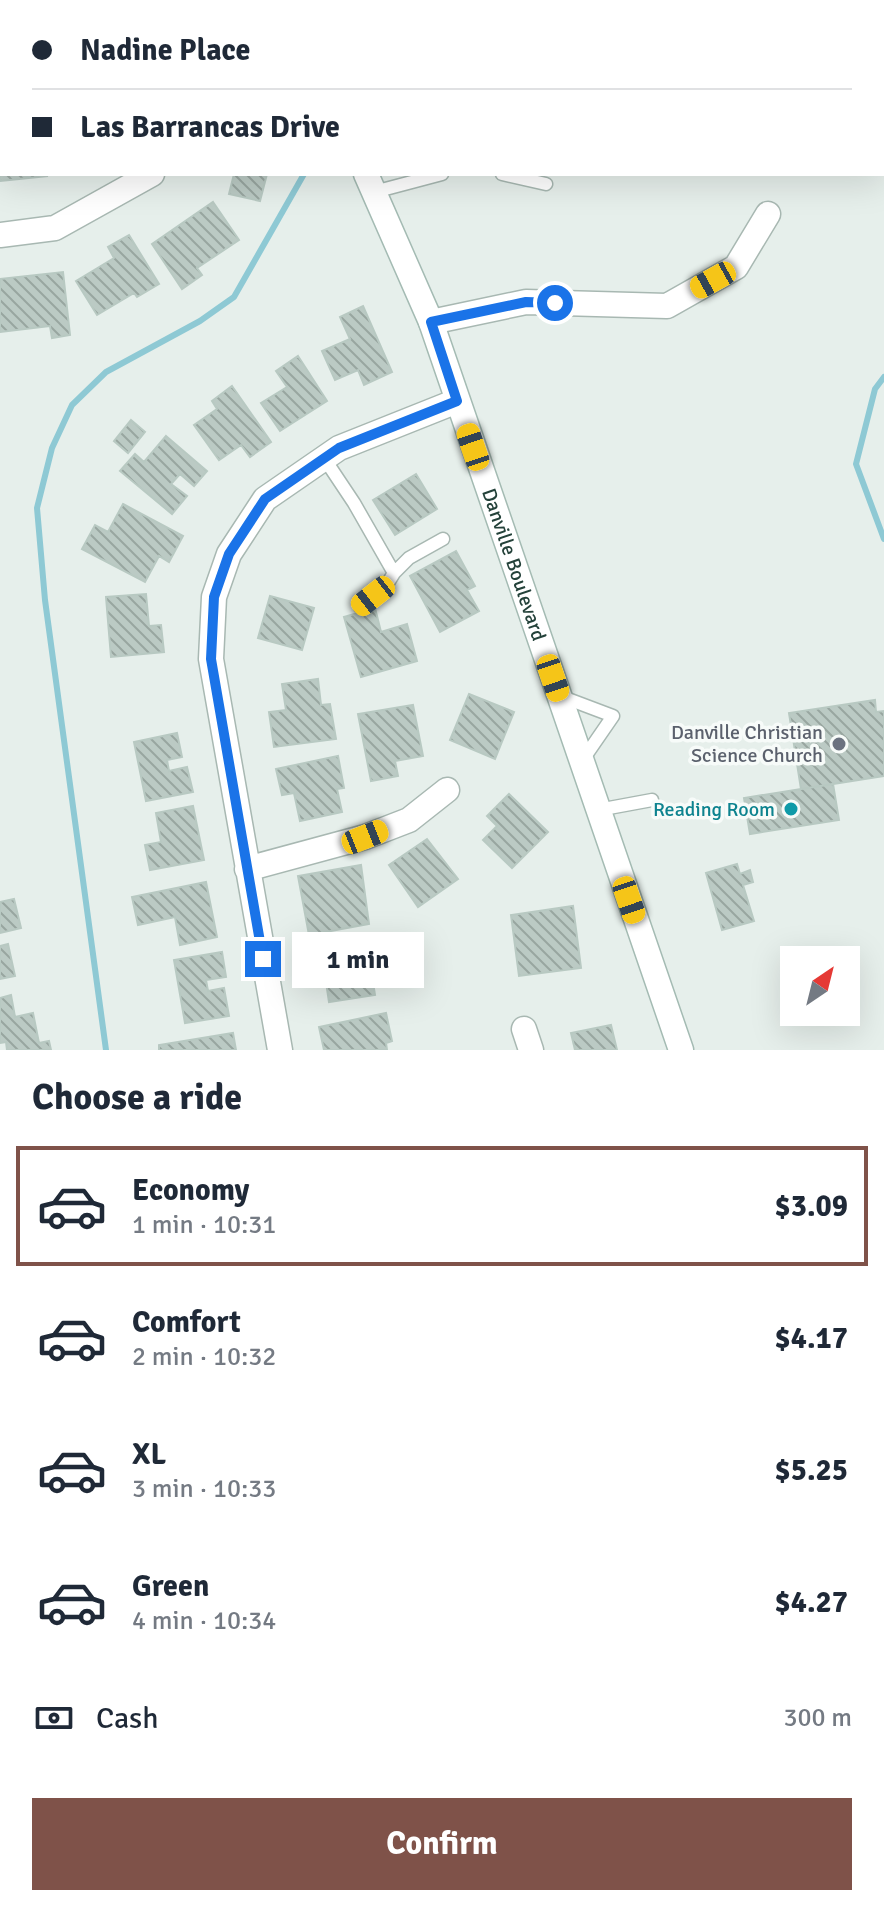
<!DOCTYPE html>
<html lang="en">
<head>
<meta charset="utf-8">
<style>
	:root { --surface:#fff; --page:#f6f6f7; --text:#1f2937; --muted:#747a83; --line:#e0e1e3; --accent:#7f5249 }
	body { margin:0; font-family:Signika,sans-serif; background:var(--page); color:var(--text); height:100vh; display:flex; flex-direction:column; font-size:30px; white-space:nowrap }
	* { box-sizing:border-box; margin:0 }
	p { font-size:26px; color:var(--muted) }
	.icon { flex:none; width:44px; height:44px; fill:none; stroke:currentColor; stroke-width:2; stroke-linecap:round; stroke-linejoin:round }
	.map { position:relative; height:1050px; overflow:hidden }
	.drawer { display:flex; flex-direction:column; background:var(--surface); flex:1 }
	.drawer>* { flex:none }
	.top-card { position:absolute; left:0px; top:0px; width:884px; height:176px; box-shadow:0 8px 32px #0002; display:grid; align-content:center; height:176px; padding:0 32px; background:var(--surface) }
	.needle { width:52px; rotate:35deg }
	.fabs { position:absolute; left:780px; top:946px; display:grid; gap:16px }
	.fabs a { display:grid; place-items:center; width:80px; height:80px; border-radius:0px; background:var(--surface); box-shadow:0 8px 32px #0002; font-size:40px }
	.end { position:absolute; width:36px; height:36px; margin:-18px; border:10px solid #1a73e8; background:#fff; box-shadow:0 0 0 4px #fff }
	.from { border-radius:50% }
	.bubble { position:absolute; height:56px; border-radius:0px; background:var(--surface); box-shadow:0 8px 32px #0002; font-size:26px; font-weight:800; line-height:56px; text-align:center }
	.car { position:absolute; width:24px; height:48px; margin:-24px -12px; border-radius:10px; box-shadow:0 0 6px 2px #0007; background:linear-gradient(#f5c518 24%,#345 0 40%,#f5c518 0 76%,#345 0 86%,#f5c518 0) }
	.top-card b { display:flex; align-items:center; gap:28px; height:76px; font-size:30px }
	.top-card b+b { border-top:2px solid var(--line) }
	.top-card i { width:20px; height:20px; background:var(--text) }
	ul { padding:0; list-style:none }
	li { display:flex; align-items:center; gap:24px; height:120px; margin:0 16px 12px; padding:0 16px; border:4px solid transparent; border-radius:0px }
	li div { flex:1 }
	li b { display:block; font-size:30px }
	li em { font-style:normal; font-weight:800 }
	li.current { border-color:var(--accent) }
	li>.icon { width:72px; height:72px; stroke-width:1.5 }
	h2 { padding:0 32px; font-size:36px; line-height:96px }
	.pay { display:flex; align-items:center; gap:20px; height:88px; padding:0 32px; font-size:30px }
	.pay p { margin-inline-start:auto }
	.primary-button { display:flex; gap:16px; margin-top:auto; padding:16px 32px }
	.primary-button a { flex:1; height:92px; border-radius:0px; background:var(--accent); color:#fff; font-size:32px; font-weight:800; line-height:92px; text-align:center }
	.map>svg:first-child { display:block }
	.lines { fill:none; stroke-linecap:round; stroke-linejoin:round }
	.stream { stroke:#8ec9d4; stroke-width:6 }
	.building { fill:url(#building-back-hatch); stroke:#b8c9c2; stroke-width:2 }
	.lane-casing { stroke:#a8b8b2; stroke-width:15 }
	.street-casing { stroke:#a8b8b2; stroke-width:27 }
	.secondary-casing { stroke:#a4bbb3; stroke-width:27 }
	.lane { stroke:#fff; stroke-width:12 }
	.street { stroke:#fff; stroke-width:24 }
	.secondary { stroke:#fff; stroke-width:24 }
	.route { stroke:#1a73e8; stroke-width:10 }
	.worship-dot { fill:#6b7280; stroke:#f7fbf9; stroke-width:3 }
	.culture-dot { fill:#0f9aa8; stroke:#f7fbf9; stroke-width:3 }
	.labels { text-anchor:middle; stroke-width:7; stroke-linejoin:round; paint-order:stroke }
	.street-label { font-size:20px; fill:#24423a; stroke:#f7fbf9 }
	.worship-label { font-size:20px; fill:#5b616d; stroke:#f7fbf9; text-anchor:end }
	.culture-label { font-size:20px; fill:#0d838f; stroke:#f7fbf9; text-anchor:end }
</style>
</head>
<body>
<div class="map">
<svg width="884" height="1050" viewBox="0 0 884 1050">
	<defs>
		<pattern id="building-back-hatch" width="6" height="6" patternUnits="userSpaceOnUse" patternTransform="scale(2)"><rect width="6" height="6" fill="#bbcac4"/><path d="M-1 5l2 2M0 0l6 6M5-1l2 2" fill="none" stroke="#98a6a0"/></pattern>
	</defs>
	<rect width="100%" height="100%" fill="#e6efeb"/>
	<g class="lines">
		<path class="stream" d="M359 0 360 2
			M884 377 875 389 856 464 884 539
			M106 1050 45 600 37 508 52 448 72 405 106 372 200 321 234 297 304 174"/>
	</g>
	<path class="building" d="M0 129 2 174 48 176 0 181Z
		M234 174H267L260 201 229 194Z
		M213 202 239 240 197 268 202 275 182 289 152 244Z
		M129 235 159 284 137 297 134 293 97 315 76 281 114 258 108 247Z
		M63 272 70 335 52 338 50 326 0 332V279Z
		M363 306 392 372 364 385 358 370 335 380 322 351 350 339 340 317Z
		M298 356 327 401 280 431 261 403 287 387 276 371Z
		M232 386 271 442 250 457 241 445 219 460 194 425 217 409 212 401Z
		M131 420 145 432 128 453 114 441Z
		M166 436 207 471 194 486 180 474 171 484 187 496 172 514 120 471 135 454 144 462Z
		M416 474 437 509 395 535 373 500Z
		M123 504 183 536 169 562 159 556 145 582 82 549 95 525 108 532Z
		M456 551 475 586 467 590 479 611 440 632 410 576Z
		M146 594 149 626 161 625 164 652 111 657 106 597Z
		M270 596 314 608 302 650 258 638Z
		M375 608 381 632 407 624 417 661 361 677 344 617Z
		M318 679 321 705 330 704 336 739 274 747 269 712 286 710 282 684Z
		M469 694 514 712 495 759 450 740Z
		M875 700 876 712 884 711V776L801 789 789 713Z
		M413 705 423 756 395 761 398 776 371 781 358 714Z
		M177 733 182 757 167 760 169 771 187 767 193 792 146 801 134 742Z
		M338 756 344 788 337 789 342 812 300 821 294 793 282 795 276 769Z
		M833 784 839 820 750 834 744 798Z
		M509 794 548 832 512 868 483 840 497 826 487 816Z
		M193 806 204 860 150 870 145 845 161 842 156 813Z
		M427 839 458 879 418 907 389 865Z
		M737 864 740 874 750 870 753 882 743 885 754 921 722 930 706 873Z
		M361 865 369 924 309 935 298 876Z
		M206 882 217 937 180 945 175 917 138 925 132 897Z
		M14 899 21 928 0 933V902Z
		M573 906 581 968 519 976 511 915Z
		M8 944 15 976 0 979V946Z
		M367 945 375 995 329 1002 326 982 313 984 308 955Z
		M222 952 226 977 206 980 208 991 224 988 229 1016 185 1023 174 960Z
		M11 995 15 1017 33 1013 39 1043 49 1041 51 1050H7L6 1042 0 1043V998Z
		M386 1013 392 1041 386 1043 387 1050H324L319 1027Z
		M611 1025 617 1050H575L571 1033Z
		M233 1033 236 1050H159V1045Z"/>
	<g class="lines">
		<defs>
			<path id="lane" d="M502 174 546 184
				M374 192 442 174
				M324 458 354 503 394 573 386 586 360 607
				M394 573 409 558 443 539
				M560 696 613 716 582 761
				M598 810 652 800"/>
			<path id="street" d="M0 235 55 228 152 174
				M431 322 526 302 667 306 736 267 768 214
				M247 869 365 837 409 820 447 790
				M524 1029 531 1050
				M280 1050 211 659 214 597 229 554 265 499 339 448 457 401"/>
			<g id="secondary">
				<path d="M302 0V2"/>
				<path id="s1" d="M366 174 431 322 681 1050"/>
			</g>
		</defs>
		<use href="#lane" class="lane-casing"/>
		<use href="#street" class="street-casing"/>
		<use href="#secondary" class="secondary-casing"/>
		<use href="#lane" class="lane"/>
		<use href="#street" class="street"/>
		<use href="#secondary" class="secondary"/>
	</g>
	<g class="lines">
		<path class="route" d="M263 959 211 659 214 597 229 554 265 499 339 448 457 401 431 322 526 302 555 303"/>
	</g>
	<circle class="worship-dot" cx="839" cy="744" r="8"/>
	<circle class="culture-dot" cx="791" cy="809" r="8"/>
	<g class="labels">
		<g class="street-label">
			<text dy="7" stroke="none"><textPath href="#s1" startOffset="418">Danville Boulevard</textPath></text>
		</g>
		<g class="worship-label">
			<text x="823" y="739">Danville Christian<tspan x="823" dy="23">Science Church</tspan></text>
		</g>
		<g class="culture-label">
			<text x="775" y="816">Reading Room</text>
		</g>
	</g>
</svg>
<div class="fabs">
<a><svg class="needle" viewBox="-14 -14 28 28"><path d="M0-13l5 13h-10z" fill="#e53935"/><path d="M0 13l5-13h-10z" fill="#747a83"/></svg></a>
</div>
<i class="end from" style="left:555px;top:303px"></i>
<i class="end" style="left:263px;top:959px"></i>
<div class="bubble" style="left:292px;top:932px;width:132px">1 min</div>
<i class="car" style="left:713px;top:280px;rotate:241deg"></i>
<i class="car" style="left:473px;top:447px;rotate:341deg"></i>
<i class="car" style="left:373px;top:596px;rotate:232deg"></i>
<i class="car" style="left:553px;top:678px;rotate:161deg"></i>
<i class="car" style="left:365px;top:837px;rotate:68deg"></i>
<i class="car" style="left:629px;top:900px;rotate:161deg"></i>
<div class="top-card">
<b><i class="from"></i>Nadine Place</b>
<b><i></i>Las Barrancas Drive</b>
</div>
</div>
<section class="drawer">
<h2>Choose a ride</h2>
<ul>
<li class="current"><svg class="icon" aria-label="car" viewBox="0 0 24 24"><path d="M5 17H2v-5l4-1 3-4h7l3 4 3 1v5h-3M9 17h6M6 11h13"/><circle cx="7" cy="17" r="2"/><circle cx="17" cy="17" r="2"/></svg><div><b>Economy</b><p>1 min · 10:31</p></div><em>$3.09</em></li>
<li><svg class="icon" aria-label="car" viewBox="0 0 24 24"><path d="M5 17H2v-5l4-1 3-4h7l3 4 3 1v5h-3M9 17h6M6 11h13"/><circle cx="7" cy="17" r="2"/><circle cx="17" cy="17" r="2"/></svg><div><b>Comfort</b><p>2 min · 10:32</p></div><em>$4.17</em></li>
<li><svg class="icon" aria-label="car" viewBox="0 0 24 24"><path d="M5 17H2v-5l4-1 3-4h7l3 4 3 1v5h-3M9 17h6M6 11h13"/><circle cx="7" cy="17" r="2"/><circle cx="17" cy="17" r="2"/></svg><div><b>XL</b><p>3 min · 10:33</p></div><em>$5.25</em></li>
<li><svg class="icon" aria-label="car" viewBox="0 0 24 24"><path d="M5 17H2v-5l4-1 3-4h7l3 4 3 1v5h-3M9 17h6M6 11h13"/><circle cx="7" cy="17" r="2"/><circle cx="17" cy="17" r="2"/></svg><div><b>Green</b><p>4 min · 10:34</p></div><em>$4.27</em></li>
</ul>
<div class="pay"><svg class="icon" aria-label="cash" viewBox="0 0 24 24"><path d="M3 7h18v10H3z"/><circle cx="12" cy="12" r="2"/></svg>Cash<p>300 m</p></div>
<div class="primary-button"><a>Confirm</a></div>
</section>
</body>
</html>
